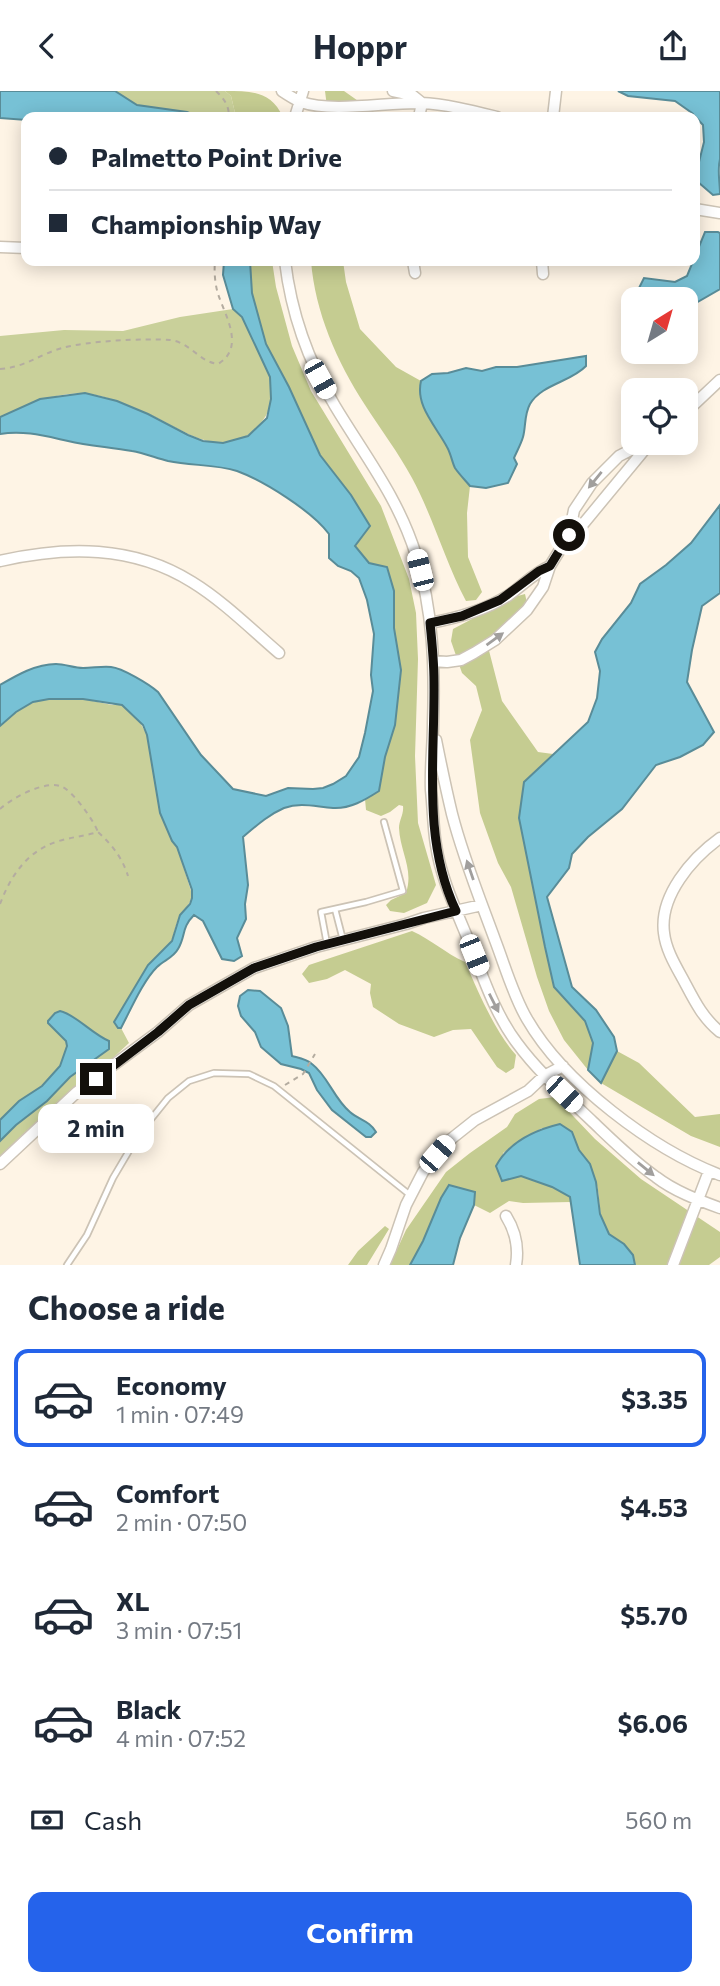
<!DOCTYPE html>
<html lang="en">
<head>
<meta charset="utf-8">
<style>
	:root { --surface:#fff; --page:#f2f2f3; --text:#1f2937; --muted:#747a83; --line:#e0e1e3; --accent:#2563eb }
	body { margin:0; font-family:Commissioner,sans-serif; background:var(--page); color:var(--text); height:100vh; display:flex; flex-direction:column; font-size:26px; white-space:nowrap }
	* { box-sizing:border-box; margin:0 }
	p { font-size:23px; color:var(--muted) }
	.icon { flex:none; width:38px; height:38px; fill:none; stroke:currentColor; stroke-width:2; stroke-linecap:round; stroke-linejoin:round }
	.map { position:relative; height:1174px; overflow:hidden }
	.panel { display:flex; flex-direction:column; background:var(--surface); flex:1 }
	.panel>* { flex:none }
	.hud { position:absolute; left:21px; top:21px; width:679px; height:154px; border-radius:14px; box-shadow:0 4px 18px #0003; display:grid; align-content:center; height:154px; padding:0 28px; background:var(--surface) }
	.needle { width:46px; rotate:37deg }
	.tools { position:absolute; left:621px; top:196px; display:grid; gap:14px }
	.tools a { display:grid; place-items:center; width:77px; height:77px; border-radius:14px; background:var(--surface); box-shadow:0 4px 18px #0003; font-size:35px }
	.end { position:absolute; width:32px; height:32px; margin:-16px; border:9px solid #13100b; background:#fff; box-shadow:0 0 0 4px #fff }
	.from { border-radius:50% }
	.bubble { position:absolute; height:49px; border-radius:14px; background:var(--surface); box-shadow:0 4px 18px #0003; font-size:23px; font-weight:700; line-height:49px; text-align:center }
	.car { position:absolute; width:21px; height:42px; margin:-21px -10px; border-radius:9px; box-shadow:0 0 5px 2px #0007; background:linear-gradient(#fff 24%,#345 0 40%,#fff 0 76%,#345 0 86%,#fff 0) }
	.hud b { display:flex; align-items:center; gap:24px; height:66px; font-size:26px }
	.hud b+b { border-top:2px solid var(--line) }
	.hud i { width:18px; height:18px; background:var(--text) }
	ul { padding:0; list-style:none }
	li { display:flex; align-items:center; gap:21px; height:98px; margin:0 14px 10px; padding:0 14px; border:4px solid transparent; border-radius:14px }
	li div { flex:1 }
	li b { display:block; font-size:26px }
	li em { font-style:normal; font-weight:700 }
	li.current { border-color:var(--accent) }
	li>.icon { width:63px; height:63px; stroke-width:1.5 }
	h2 { padding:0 28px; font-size:32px; line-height:84px }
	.pay { display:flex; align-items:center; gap:18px; height:77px; padding:0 28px; font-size:26px }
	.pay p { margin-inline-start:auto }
	.cta { display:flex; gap:14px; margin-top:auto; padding:14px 28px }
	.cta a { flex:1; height:80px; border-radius:14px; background:var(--accent); color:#fff; font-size:28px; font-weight:700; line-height:80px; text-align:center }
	header { display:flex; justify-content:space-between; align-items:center; height:91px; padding:0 28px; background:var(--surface); font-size:32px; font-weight:700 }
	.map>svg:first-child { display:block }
	.green { fill:#c9d09a }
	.forest { fill:#c5cc91 }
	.water { fill:#77c1d5; stroke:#598c98; stroke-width:2 }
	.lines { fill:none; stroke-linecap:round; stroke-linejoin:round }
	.service-casing { stroke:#ccc3b5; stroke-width:8 }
	.minor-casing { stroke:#ccc3b5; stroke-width:13 }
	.path { stroke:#b4aca0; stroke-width:2; stroke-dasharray:5 5; stroke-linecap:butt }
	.service { stroke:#fff; stroke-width:4.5 }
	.minor { stroke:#fff; stroke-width:10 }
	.oneway { fill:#a19f9d }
	.route { stroke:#13100b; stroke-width:9 }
</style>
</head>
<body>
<header><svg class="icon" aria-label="back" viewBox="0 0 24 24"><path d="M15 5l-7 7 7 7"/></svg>Hoppr<svg class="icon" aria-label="share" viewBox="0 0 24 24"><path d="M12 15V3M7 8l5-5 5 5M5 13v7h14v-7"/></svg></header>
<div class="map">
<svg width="720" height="1174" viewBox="0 0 720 1174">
	<rect width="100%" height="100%" fill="#fef4e5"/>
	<path class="green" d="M115 0H225L231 5 236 26H199L187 21 137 14Z
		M233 218C236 221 239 222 242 225 248 232 269 279 270 288 273 309 271 323 256 337 222 371 182 338 149 323 130 315 107 304 87 303 56 300 27 314 0 326V245L64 239 123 240 180 226Z
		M49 608H83L112 614 121 613 138 628 147 644 172 750 177 756 192 803C191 815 182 819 178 829 172 843 176 849 162 860L118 937H121L129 952 0 1072V635C15 621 29 610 49 608Z"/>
	<path class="forest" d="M225 0C252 0 271 0 283 26H236L231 5Z
		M325 0H344L381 26H325L328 24Z
		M250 170H272L276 196 292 255 311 300 381 415 409 488 416 522 418 568 415 665 418 732 436 794 427 812 404 822 390 820 386 814 391 809 406 802C414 778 400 761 399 737 399 729 404 723 403 715L399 714 390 721 381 725 366 719 365 708 379 700 385 666 395 634 401 579 394 537V500L355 455 370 435 351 404 320 364 289 296 266 253 252 202Z
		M311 170H343L346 191 360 238 396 276 421 290C415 315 436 335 447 356 451 363 452 371 455 377 459 383 465 389 470 395L467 422 468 466 482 501 476 509 466 510C445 470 433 426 412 387 398 361 381 339 365 314 337 271 315 221 311 170Z
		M525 503 527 512 513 528 486 548 502 610 538 661 553 663 524 691 519 727 554 896 585 930 593 953 588 979 564 949 549 920 537 886 511 796 498 772 480 722 470 649 482 619 476 595 462 582 451 550 453 538 514 506Z
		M412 840C432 849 445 862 465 871 478 900 495 941 516 964L514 977 506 982 497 976 471 938 453 939 434 946 399 933 373 916 370 902 371 893 345 879 327 888 309 892 302 883 309 874Z
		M617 960 639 972 695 1026 720 1023V1056L691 1045 601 992Z
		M555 1006 595 1048 641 1088 720 1141V1166L709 1174H635C630 1150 619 1156 609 1142 597 1126 601 1107 596 1090 593 1078 587 1071 580 1061 576 1056 574 1048 572 1041L542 1037 522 1048 503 1062 502 1089 521 1085 552 1096 570 1106 571 1111 523 1112 509 1110 490 1122 474 1114 475 1100 441 1107 423 1150 410 1174H390L406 1139 446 1081 470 1062 507 1036 515 1023 539 1008Z
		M385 1135 389 1138 367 1174H348L358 1160Z"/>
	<path class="water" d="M0 0H115L137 14 187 21 199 26H26V29L0 27Z
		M618 0H720V68C717 79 720 91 720 103L713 104 698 91V75L704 51 703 34 692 22 675 10 628 5Z
		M705 141H718L720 142V198L696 212 686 222V208H634L633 218 631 213 644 187 675 191 687 185Z
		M224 170H250L252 202 266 253 289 296 320 364 351 404 370 435 355 455 369 472 387 476 394 500V537L401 579 395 634 385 666 379 700C365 709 350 718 333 717 316 716 301 711 284 717 268 724 256 735 243 746L248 794 245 813 246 828 237 847 242 865 234 870 222 868 203 830 194 824C181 837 186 845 178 858 173 867 164 869 157 876 143 890 131 918 121 937H118L114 931 148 874 172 850 180 824 190 813 192 807V799L177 756 172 750 160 722 147 644 143 634 122 614 83 608H49L33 611 16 621 0 635V594C17 584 36 573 56 573 65 573 74 577 83 577 93 577 102 575 111 576 122 577 149 593 158 601L201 664 233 698 266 705 288 697 313 698 323 697 333 693 346 685 359 666 365 642 373 600 371 584 374 543 367 509 359 487 351 480 338 475 329 467V443C312 420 264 390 237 380 215 373 191 375 168 370 156 367 144 362 132 360 111 356 89 355 68 350 45 345 24 339 0 343V326L40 308 85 302 117 310 148 323 188 344 203 350 223 352 248 345 267 327 271 308 270 286 242 226 233 218 223 184Z
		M586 265V275C571 291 542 293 530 313 524 324 526 335 523 346 521 353 517 360 514 367L517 373 508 392 486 397 470 395C465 389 459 383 455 377 452 371 451 363 447 356 436 335 415 315 421 290L432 283 448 282 466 277 482 280 496 276H517Z
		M720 414V502L702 515 692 559 687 591 714 641 703 654 680 666 656 674 622 718 588 746 572 763 569 777 547 806 572 896 596 919 614 946 617 960 601 992 588 979 593 952 585 930 554 896 545 856 519 727 524 691 588 631 597 607 600 580 595 561 602 548 631 512 640 493 666 474 691 452Z
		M248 899 260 900 281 917 288 935 292 965C299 967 306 968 312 973 328 985 334 1008 350 1021 359 1029 370 1030 376 1041L371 1046H366L332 1019 317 999 309 982 301 978 281 973 261 956 255 941 241 925 238 915 240 905Z
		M60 920C75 923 92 943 109 950V958L70 986 47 1010 16 1034 0 1050V1029L19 1010 42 995 60 975 67 955 66 950 48 932V930L55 922Z
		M560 1033 572 1041 579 1059 590 1073 596 1091 600 1123 609 1143 624 1153 633 1164 635 1174H580L570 1106 552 1096 521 1085 502 1090 496 1075C509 1051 535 1039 560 1033Z
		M449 1094 475 1101 474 1114 460 1147 453 1174H410L423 1150 441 1107Z"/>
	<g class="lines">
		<defs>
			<path id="service" d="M335 818 343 849
				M327 853 321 821 366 811 403 800 384 731
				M67 1174 87 1144 113 1087 139 1043 168 1007 189 990 214 982 249 983 274 995 410 1104"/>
			<path id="minor" d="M282 0C288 4 294 8 301 11 333 22 387 11 421 12 446 13 473 20 497 26
				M393 0 412 4 422 12
				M295 26 303 0
				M419 26 422 12
				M553 26 556 0
				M695 118 720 122
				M0 156 26 157
				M285 170C291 221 308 270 335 315 365 365 398 406 416 464 433 519 435 576 433 633 433 655 430 677 431 699 433 717 433 736 436 754 441 788 457 821 470 853 483 886 495 923 517 952 539 982 567 1006 593 1031 613 1050 633 1070 656 1086 674 1100 698 1109 720 1117
				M413 170 415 182
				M542 170 543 183
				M686 321 720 289
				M569 444 579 438 650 352
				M0 470C66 455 133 454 192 491 223 510 251 538 279 562
				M430 532C458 527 486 519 509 504 523 494 534 482 550 475
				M433 570 447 571 461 569 474 562 495 549 527 519 543 496 550 475 569 444 574 419 592 392 619 365 644 352
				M436 649C441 674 446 698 452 723 463 766 480 808 495 849 505 875 513 904 527 928 564 992 652 1058 720 1084
				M720 747C692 767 659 805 664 842 666 860 677 877 685 892 695 911 703 927 720 941
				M0 1073 77 1001 158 941 189 914 254 877 316 856 406 833 424 827 482 814
				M506 1125C516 1141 519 1156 516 1174
				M384 1174 391 1158 406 1114 423 1081 446 1052 475 1029 528 1000 544 985 563 975
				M673 1174 709 1080"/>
		</defs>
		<use href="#service" class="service-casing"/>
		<use href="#minor" class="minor-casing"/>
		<path class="path" d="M216 0C224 8 229 14 229 26
			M0 278C26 276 38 264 62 257 88 250 143 247 170 249 190 251 199 271 218 273 245 257 226 226 218 203 215 193 214 181 215 170
			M0 718C12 707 43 690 60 695 72 698 94 730 98 741
			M0 813C11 784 28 759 59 750 72 746 85 745 98 741 112 754 122 766 128 785
			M285 994 303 983 315 963"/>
		<use href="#service" class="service"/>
		<use href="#minor" class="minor"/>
	</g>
	<defs><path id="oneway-solid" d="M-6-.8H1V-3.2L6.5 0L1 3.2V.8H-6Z" transform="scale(1.75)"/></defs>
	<g class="oneway">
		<use href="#oneway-solid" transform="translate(595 389) rotate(129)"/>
		<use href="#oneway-solid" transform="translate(495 548) rotate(-36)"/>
		<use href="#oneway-solid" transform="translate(470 779) rotate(-109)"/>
		<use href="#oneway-solid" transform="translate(494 912) rotate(63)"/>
		<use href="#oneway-solid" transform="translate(646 1078) rotate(39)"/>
	</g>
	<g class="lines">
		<path class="route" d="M96 988 158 941 189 914 254 877 316 856 456 820C422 748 435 668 434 591 434 571 432 551 430 532L462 525 500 509 539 480 550 475 569 444"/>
	</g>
</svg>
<div class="tools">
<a><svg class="needle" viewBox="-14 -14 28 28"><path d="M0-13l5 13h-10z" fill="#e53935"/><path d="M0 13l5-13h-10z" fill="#747a83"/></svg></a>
<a><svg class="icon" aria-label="locate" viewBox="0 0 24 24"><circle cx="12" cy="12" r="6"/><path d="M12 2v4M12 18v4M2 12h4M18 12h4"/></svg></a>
</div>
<i class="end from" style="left:569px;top:444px"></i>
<i class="end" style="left:96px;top:988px"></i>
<div class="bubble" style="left:38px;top:1013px;width:116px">2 min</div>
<i class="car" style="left:320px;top:288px;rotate:151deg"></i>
<i class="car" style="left:420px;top:479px;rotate:346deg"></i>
<i class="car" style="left:474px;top:864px;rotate:158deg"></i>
<i class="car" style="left:564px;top:1003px;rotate:134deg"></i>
<i class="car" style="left:437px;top:1063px;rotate:41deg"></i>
<div class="hud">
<b><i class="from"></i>Palmetto Point Drive</b>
<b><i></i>Championship Way</b>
</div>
</div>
<section class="panel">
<h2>Choose a ride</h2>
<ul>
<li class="current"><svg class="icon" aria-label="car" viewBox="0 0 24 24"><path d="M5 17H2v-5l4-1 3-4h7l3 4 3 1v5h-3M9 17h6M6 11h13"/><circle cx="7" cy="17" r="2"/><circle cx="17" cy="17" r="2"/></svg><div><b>Economy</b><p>1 min · 07:49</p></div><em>$3.35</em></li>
<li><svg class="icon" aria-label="car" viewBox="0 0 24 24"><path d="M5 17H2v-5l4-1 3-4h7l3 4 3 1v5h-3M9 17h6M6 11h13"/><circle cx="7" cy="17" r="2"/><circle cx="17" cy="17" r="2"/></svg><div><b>Comfort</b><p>2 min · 07:50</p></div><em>$4.53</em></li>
<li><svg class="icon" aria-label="car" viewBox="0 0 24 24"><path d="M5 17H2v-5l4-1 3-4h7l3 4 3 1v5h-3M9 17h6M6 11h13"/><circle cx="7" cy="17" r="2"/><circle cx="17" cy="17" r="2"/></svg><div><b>XL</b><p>3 min · 07:51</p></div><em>$5.70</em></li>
<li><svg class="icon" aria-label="car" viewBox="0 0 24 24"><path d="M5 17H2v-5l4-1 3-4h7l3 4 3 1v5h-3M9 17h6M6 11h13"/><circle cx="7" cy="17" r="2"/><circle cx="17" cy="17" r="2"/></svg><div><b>Black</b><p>4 min · 07:52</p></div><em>$6.06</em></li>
</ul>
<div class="pay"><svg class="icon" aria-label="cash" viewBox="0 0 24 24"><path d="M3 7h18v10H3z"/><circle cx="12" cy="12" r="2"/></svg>Cash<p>560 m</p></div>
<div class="cta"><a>Confirm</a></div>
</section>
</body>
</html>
